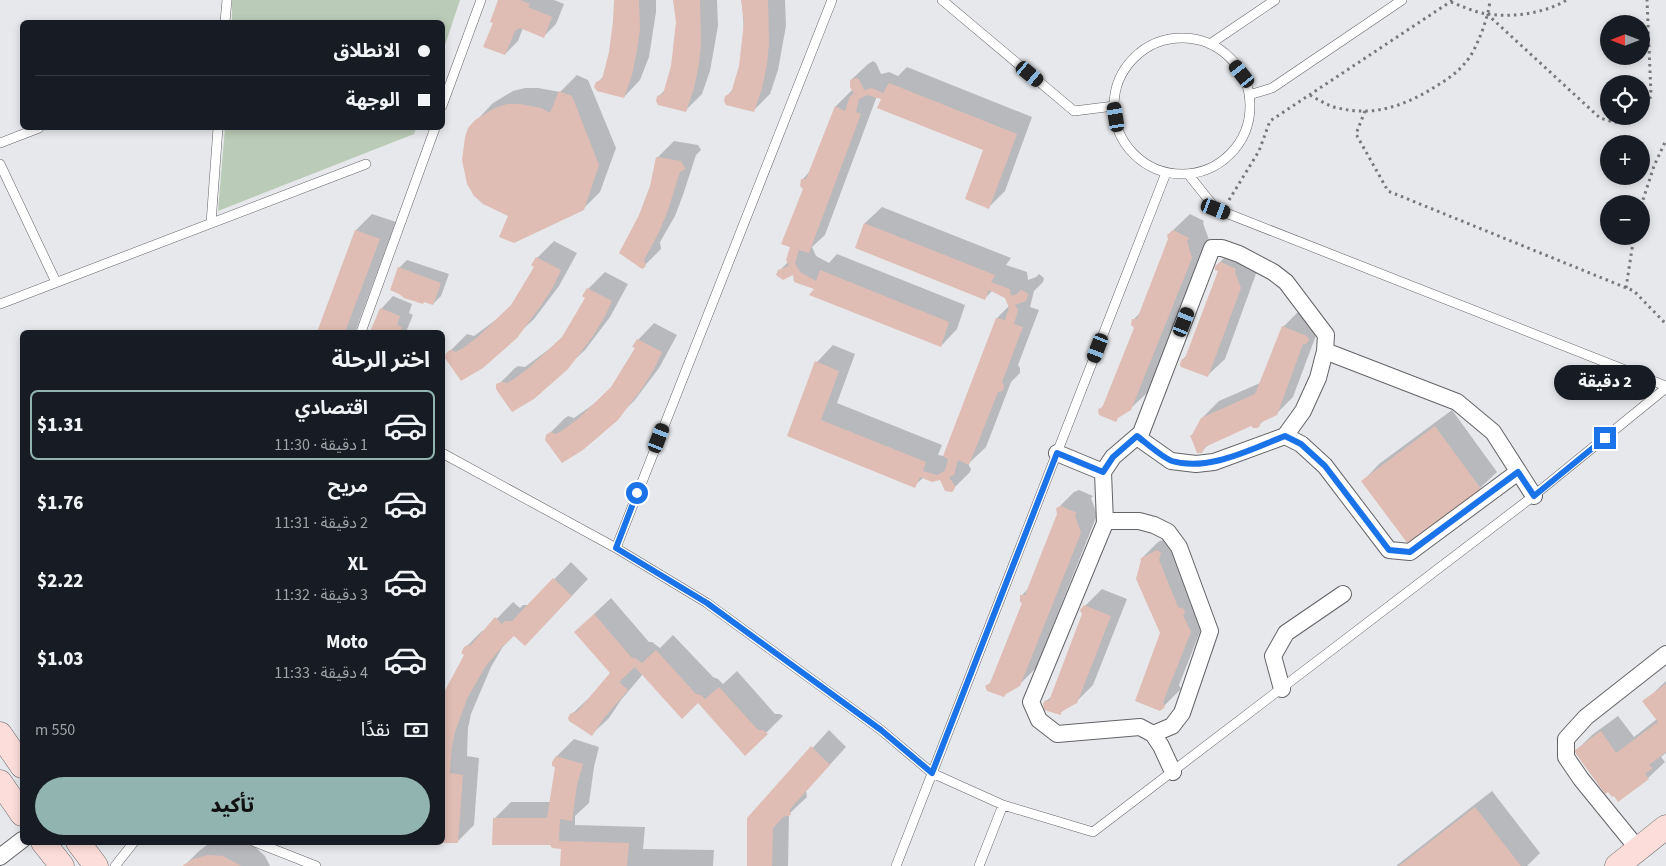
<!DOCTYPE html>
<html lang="ar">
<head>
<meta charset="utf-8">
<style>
	:root { --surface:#171b24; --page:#20242c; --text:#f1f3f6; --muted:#9ea1a6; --line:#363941; --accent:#92b4b1 }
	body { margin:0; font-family:"Source Sans 3","Noto Sans Arabic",sans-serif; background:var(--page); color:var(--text); direction:rtl; height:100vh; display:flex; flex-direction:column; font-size:19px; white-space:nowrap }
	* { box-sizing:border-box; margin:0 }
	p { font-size:16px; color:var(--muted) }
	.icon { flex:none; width:28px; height:28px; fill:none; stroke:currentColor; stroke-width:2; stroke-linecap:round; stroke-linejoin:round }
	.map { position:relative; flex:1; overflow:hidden; direction:ltr }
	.panel { position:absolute; left:20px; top:330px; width:425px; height:515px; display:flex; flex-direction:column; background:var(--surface); border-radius:8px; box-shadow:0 2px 8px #0003; direction:rtl }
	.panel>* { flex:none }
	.banner { position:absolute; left:20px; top:20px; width:425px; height:110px; border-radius:8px; box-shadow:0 2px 8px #0003; direction:rtl; display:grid; align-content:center; height:110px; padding:0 15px; background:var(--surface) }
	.needle { width:32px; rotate:270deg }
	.fabs { position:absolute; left:1600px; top:15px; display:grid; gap:10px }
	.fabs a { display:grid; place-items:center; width:50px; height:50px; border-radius:50%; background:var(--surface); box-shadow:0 2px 8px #0003; font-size:25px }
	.end { position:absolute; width:22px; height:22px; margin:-11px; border:6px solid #1a73e8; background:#fff; box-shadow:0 0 0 2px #fff }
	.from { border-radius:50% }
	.bubble { position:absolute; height:35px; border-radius:18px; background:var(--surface); box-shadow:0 2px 8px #0003; font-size:16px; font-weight:800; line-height:35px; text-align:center; direction:rtl }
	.car { position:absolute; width:15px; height:30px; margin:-15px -8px; border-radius:6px; box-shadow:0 0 4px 1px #0007; background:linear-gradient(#222 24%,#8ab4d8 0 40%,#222 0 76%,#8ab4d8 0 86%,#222 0) }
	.banner b { display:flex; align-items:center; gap:18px; height:48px; font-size:19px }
	.banner b+b { border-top:1px solid var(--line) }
	.banner i { width:12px; height:12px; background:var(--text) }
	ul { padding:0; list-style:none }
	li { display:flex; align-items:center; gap:15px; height:70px; margin:0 10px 8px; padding:0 5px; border:2px solid transparent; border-radius:8px }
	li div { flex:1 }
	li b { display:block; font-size:19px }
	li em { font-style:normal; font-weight:800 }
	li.on { border-color:var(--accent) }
	li>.icon { width:45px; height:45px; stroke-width:1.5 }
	h2 { padding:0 15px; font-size:22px; line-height:60px }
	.pay { display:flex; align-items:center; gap:12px; height:55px; padding:0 15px; font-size:19px }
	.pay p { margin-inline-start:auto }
	.button { display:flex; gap:10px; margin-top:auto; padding:10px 15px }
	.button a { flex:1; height:58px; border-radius:30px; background:var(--accent); color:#111; font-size:20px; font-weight:800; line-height:58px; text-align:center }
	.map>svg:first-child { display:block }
	.green { fill:#bacbb7 }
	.shadow { fill:#0003 }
	.building { fill:#e0bdb4 }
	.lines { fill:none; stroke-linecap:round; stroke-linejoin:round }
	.lane-casing { stroke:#646468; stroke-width:10 }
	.street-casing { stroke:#646468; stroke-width:18 }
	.secondary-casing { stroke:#646468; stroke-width:25 }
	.path { stroke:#78797b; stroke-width:3; stroke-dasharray:2.5 4; stroke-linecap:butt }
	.lane { stroke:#fff; stroke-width:9 }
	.street { stroke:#fff; stroke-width:16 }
	.secondary { stroke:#fdddd9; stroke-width:24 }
	.route { stroke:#1a73e8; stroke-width:6 }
</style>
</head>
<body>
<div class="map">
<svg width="1666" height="866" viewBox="0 0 1666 866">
	<rect width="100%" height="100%" fill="#e7e8eb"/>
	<path class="green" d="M232 0H460L443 51 442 22H232Z
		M225 128H416L414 134 218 211Z"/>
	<path class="shadow" d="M500 0H554L564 4 556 24 544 36 523 28 518 41 505 54 494 23Z
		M615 0H656V12L649 57 640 80 624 97 597 83 604 76 611 53 616 8Z
		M674 0H717L718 26 710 71 702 94 685 111 658 97 666 89 672 67 677 22Z
		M742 0H785L786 26 778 70 770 94 753 111 726 97 734 88 740 66 744 35Z
		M873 61 876 63 881 74 889 72 898 76 907 67 1032 117 1005 191 988 208 985 149 883 98 877 96 825 235 812 247 816 256 829 263 837 254 965 305 957 329 941 346 816 288 794 273 779 271 788 262 804 188 802 180 810 171 836 106 853 89 851 80 868 64Z
		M577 75 588 80 616 148 600 192 583 209 509 215 476 121 493 103 513 91 525 88H538L560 92Z
		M674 141 698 145 701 150 696 155 683 195 675 216 660 242 661 249 644 266 640 216 651 186 657 158Z
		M882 207 1011 258 1006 265 1027 272 1028 280 1036 277 1039 274 1044 278 1043 282 1034 291 1030 307 1039 310 1018 365 1020 368V373L1011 382 986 447 968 464 971 469 970 472 953 489 940 479 924 477 914 486 789 436 817 362 833 345 855 354 837 403 942 445 938 455 944 456 997 318 1010 305 1005 298 993 290 984 299 857 247 865 223Z
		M372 214 396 222 355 332H318L356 230Z
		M1190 214 1204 221 1203 223 1209 240 1148 392 1130 409 1099 410 1105 404 1136 327 1133 320 1142 311 1170 239 1168 235Z
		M554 241 577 253 559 286 534 319 482 367 447 354 467 334 474 336 497 319 512 305 536 266 537 258Z
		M1234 248 1257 271 1225 359 1208 375 1182 360 1187 355 1220 270 1217 265Z
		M407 260 449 274 441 296 433 304 399 268Z
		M605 272 628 284 610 317 585 350 533 398 498 385 515 368 518 366 525 367 548 350 564 336 587 297 588 289Z
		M393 296 412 304 409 313 413 315 406 332H371L381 309Z
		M1300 310 1318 330 1293 397 1276 414 1265 419 1259 425 1251 424 1209 444 1201 452 1192 435 1202 418 1219 401 1260 383 1283 327Z
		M654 323 677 335 659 368 634 401 583 449 547 436 564 419 568 416 574 418 598 401 613 386 637 348 638 340Z
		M1452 410 1497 472 1480 488 1363 481 1379 464Z
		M1079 490 1093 496 1091 498 1097 515 1036 668 1019 685 992 681 1024 602 1021 596 1030 587 1058 515 1057 509 1074 492Z
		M1174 534 1207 614 1179 685 1181 689 1160 710 1161 633 1141 559 1158 542Z
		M571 562 588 579 541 628 514 635 502 648 491 667 471 714 468 728 467 756 479 758 474 825 457 842 442 841V702L465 655V648L482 631 486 630 513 602 520 608 523 605H529Z
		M1102 589 1127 599 1093 685 1076 702 1065 708 1060 714 1046 701 1052 696 1083 614 1084 607Z
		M611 598 649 642H652L660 648 673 635 713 677 718 679 723 684 737 671 775 714H780L783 716 745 754 698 701 643 674 621 700 609 718 592 734 571 715 591 696 611 673 593 615Z
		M1666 681V753L1661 757 1665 762 1648 778 1576 751 1592 735 1618 716 1634 737 1657 719 1644 702Z
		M829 730 846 747 806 791 807 797 789 814 788 866H748V819Z
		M574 739 599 747 594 767 589 803 575 816V825L645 827 643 849 714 850 713 866H561L562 848 494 819 511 802H551L557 756Z
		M1492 791 1540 853 1527 866H1396Z
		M211 842H246L254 846 265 856 270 866H184L199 851Z"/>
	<path class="building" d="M498 0H520L530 4 528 7 552 17 544 38 520 28 515 31 505 55 483 47 493 23 490 22Z
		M614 0H639L640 29 637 50 632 75 624 98 597 91 594 87 596 82 602 79 609 52 613 21Z
		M673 0H700V2L701 43 699 64 694 88 686 112 658 105 656 101 657 96 663 94 671 66 676 22Z
		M741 0H768V1L769 43 767 64 762 88 754 112 726 105 724 101 725 96 731 93 739 66 744 22Z
		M856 78 859 79 864 90 872 88 883 93 889 83 1017 134 989 209 965 199 983 150 877 108 881 99 867 95 859 99 856 112 861 114 809 253 799 250 795 263 800 272 816 281 820 270 949 322 941 347 809 295 814 289 794 282 793 275 783 280 776 275 778 270 789 266 786 260 790 247 781 244 803 189 800 186 801 179H806L835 106 845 111 850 96 854 94 850 87V80Z
		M559 91 572 96 599 165 584 210 514 243 499 237 508 216 483 204 474 196 467 184 462 160 465 137 468 128 475 120 495 108 507 104H520L541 108 550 113Z
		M656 157 681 161 685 168 684 170 680 172 667 213 658 234 644 260 646 265 645 267 642 269 619 253 639 215 650 186Z
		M864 223 995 275 991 282 1010 289 1011 296 1017 294 1021 290 1027 293 1028 295 1026 301 1015 305 1018 310 1014 324 1023 327 1002 382 1004 385 1003 391 998 392 969 465 958 460 954 475 949 477 955 486 954 490 952 492 945 491 940 480 932 482 920 477 915 488 787 436 815 361 839 371 821 420 926 462 923 471 937 475 945 471 948 459 943 456 996 318 1005 320 1009 308 1005 298 989 290 985 300 855 248Z
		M355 230 380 239 345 332H317Z
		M1173 230 1189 238 1187 241 1192 258 1131 410 1118 418 1116 422 1099 415 1098 409 1102 408 1134 328 1131 325 1132 319H1137L1168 239 1167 235Z
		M536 257 561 270 553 287 542 304 517 338 483 368 461 381 445 358 446 353 450 350 456 352 463 348 479 336 511 305 534 267 531 265Z
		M1221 262 1236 269 1235 272 1241 288 1208 377 1181 367 1180 365 1181 360 1185 358 1218 271 1215 270V266Z
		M398 267 441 283 433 305 424 302 423 304 404 298 399 294 390 290Z
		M587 288 612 301 604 318 593 336 568 369 534 399 512 412 496 389V384L501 382 507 383 514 379 530 367 562 337 585 298 582 296Z
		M380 308 400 316 397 325 402 327 400 332H370Z
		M1282 326 1307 336 1309 340 1306 344H1303L1277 415 1260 423V426L1257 428H1253L1251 426 1205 447 1202 453H1197L1190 435H1192L1201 418 1255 394Z
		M637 339 662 352 654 369 643 387 618 420 583 450 562 463 545 440 546 435 550 432 556 434 563 430 579 418 611 387 635 348 632 347Z
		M1435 426 1481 489 1408 544 1361 481Z
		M1061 506 1077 513 1075 516 1081 533 1020 686 1006 694 1004 697 987 691 985 686 990 683 1022 603 1020 602V595H1025L1057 514 1056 508Z
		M1157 550 1161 553 1159 560 1178 607 1184 609 1185 613 1183 615 1191 632 1163 702 1165 707 1160 711 1135 701 1160 633 1136 579 1141 560 1140 559Z
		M553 578 572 596 525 646 514 636 502 647 485 667 467 699 455 732 452 746 450 773 463 775 458 843H442V696L464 655 461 653 464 647 467 645 470 646 495 617 502 624 505 621H512Z
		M1084 605 1111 616 1077 703 1061 712V715L1044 710 1043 703 1046 700 1049 701 1082 614 1080 610Z
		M594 614 632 658H635L642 663 656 650 696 694 701 695 705 699 719 687 758 730H763L768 734 745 756 698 703 682 719 635 667 619 682 628 690 604 718 592 736 569 721 568 718 570 714 574 712 576 713 610 673 574 632Z
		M1666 684V752L1649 765 1653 768 1645 774 1649 779 1618 802 1614 796 1612 797 1608 792 1605 794 1574 751 1601 731 1616 753 1658 722 1642 701Z
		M811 746 830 765 790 809 791 815 783 817 773 828 772 866H747V818Z
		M556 756 583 764 577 785 572 821 560 819 559 841 629 843 627 866H560L561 849 552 848 550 845H492L493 818H547L555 767 552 766V762Z
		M1475 807 1521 866H1399Z
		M208 855 223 856 241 866H182L193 859Z"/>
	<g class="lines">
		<defs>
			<path id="lane" d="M942 0 1074 111 1114 106
				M225 22 227 0
				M1114 106a68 68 0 1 1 136 0a68 68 0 1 1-136 0Z
				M1210 44 1275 0
				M1249 95 1272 88 1402 0
				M442 106 481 0
				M0 143 39 128
				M0 164 56 282
				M1188 174 1216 209 1666 386
				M211 223 218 128
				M0 304 366 164
				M361 332 435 128
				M442 453 616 548 707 603 881 730 932 773 1003 805 1093 832 1527 501 1666 388
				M616 548 832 0
				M255 842 316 866
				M115 866 134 842
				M896 866 1166 173
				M979 866 1003 805"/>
			<path id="street" d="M1325 351 1457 402 1493 432 1534 496
				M1285 436 1301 444 1325 466 1389 550 1410 552 1518 472
				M1137 437 1171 461 1196 464 1214 462 1285 436 1303 411 1318 378 1325 351 1326 335 1286 282 1273 272 1239 254 1222 248H1212L1141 433 1113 457 1103 472 1105 523 1031 702 1039 720 1057 734 1140 727 1153 734 1161 746 1173 772
				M1057 453 1103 472
				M1105 523 1107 521H1139L1154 525 1168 532 1179 547 1210 631 1182 713 1172 726 1153 734
				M1282 689 1273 656 1286 633 1343 594
				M1638 849 1581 779 1566 757V739L1586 717 1666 654
				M0 857 22 840"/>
			<path id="secondary" d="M0 734 22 766
				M0 782 22 814
				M43 842 62 866
				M78 842 96 866
				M1617 866 1666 827"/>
		</defs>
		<use href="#lane" class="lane-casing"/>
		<use href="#street" class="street-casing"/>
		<use href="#secondary" class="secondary-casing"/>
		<path class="path" d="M1451 2C1462 6 1476 13 1488 14 1513 18 1545 13 1567 0
			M1487 14 1600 118C1613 122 1630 128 1641 116
			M1310 95C1319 100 1328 106 1338 108 1375 117 1407 105 1438 85 1448 79 1458 72 1465 63 1476 52 1489 16 1490 0
			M1365 111 1356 134 1388 191 1634 291 1666 324
			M1641 116 1646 109 1651 95 1647 0
			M1229 200 1259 151 1270 121 1453 0
			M1641 206 1654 166 1666 140
			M1626 288 1634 236"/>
		<use href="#lane" class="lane"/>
		<use href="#street" class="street"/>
		<use href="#secondary" class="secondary"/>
	</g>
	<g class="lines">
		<path class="route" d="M637 493 616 548 707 603 881 730 932 773 1057 453 1103 472 1113 457 1137 436C1145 442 1163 458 1172 461 1208 472 1251 449 1285 436L1301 444 1325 466 1389 550 1410 552 1518 472 1534 496 1605 438"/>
	</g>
</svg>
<div class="fabs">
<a><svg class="needle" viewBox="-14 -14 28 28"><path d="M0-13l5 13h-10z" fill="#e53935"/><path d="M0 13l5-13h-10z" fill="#9ea1a6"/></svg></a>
<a><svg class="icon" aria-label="locate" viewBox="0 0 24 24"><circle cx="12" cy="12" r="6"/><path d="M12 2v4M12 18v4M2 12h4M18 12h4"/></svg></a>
<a>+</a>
<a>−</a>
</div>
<i class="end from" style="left:637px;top:493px"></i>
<i class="end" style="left:1605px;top:438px"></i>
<div class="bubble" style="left:1554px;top:365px;width:102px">2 دقيقة</div>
<i class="car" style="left:1030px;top:74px;rotate:130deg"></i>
<i class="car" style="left:1242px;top:74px;rotate:322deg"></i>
<i class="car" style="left:1116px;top:117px;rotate:351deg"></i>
<i class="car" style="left:1216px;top:209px;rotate:111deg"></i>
<i class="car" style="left:1184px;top:322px;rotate:21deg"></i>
<i class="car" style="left:1098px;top:348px;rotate:201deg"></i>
<i class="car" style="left:659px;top:438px;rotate:21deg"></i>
<div class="banner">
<b><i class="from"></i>الانطلاق</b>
<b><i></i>الوجهة</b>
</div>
<section class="panel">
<h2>اختر الرحلة</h2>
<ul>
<li class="on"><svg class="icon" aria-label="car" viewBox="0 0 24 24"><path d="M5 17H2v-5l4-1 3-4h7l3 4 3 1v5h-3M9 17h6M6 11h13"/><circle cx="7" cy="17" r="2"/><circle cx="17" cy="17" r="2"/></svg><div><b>اقتصادي</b><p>1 دقيقة · 11:30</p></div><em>$1.31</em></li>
<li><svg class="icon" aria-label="car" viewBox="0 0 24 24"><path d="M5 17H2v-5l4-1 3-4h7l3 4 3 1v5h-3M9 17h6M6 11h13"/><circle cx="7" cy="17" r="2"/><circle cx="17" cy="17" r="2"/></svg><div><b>مريح</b><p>2 دقيقة · 11:31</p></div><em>$1.76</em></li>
<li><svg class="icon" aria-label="car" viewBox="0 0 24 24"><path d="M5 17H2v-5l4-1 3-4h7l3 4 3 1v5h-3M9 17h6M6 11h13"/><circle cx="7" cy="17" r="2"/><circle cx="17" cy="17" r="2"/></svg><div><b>XL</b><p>3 دقيقة · 11:32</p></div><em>$2.22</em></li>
<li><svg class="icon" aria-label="car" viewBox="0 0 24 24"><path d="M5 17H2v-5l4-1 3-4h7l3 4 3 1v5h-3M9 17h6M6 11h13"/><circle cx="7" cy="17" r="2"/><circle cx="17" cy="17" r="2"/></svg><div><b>Moto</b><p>4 دقيقة · 11:33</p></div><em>$1.03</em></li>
</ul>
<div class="pay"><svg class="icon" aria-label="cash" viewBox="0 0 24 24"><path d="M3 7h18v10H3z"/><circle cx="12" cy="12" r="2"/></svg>نقدًا<p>550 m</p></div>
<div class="button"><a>تأكيد</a></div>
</section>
</div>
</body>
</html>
